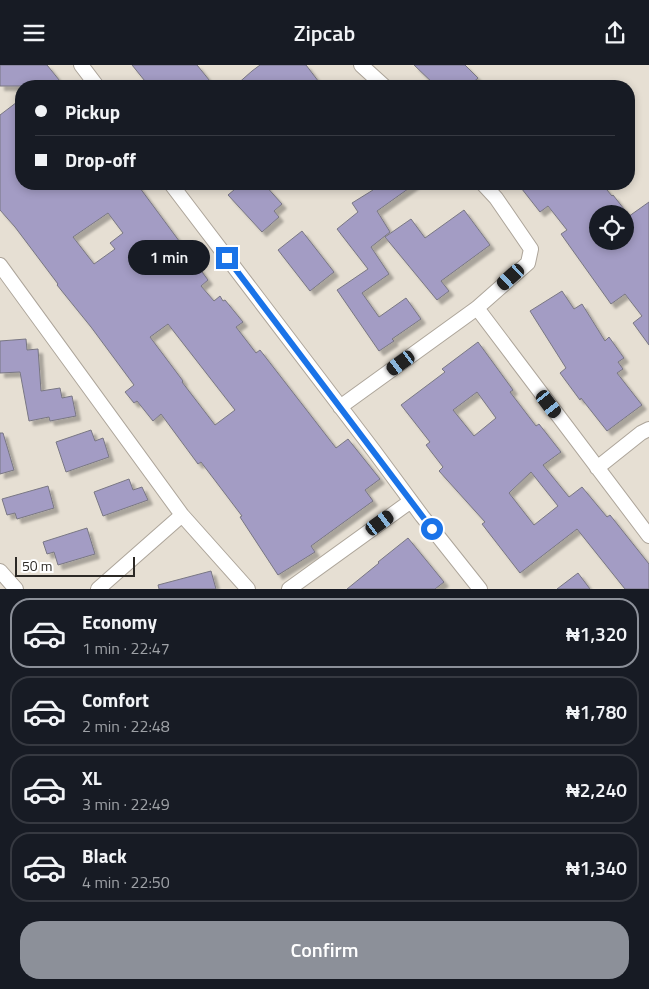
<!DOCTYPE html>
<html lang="en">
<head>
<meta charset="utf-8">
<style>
	:root { --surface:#171b24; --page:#20242c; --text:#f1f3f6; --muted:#9ea1a6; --line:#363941; --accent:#8c9099 }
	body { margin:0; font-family:"Titillium Web",sans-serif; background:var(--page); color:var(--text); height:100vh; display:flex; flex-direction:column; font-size:19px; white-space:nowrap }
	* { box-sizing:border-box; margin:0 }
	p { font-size:16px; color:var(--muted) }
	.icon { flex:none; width:28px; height:28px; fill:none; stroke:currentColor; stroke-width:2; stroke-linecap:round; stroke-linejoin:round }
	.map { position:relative; height:524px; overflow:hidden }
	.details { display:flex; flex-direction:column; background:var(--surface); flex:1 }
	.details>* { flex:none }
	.hud { position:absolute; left:15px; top:15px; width:620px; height:110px; border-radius:20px; box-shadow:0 2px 8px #0003; display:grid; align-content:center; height:110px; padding:0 20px; background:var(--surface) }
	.controls { position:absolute; left:589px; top:140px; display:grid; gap:10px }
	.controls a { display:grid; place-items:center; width:45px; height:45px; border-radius:50%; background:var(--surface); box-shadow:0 2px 8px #0003; font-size:25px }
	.scale { position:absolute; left:15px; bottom:12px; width:120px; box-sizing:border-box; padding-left:5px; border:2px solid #2c2925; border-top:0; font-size:14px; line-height:18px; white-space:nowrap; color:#2c2925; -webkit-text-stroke:4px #fff; paint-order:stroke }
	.end { position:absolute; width:22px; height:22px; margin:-11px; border:6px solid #1a73e8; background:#fff; box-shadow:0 0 0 2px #fff }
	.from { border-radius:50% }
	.bubble { position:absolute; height:35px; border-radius:18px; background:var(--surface); box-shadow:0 2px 8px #0003; font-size:16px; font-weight:600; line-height:35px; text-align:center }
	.car { position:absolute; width:15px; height:30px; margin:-15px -8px; border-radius:6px; box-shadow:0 0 4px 1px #0007; background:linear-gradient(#222 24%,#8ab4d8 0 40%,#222 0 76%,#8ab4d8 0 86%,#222 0) }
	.hud b { display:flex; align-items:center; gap:18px; height:48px; font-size:19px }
	.hud b+b { border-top:1px solid var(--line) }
	.hud i { width:12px; height:12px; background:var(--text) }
	ul { padding:9px 0 0; list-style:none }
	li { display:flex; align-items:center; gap:15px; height:70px; margin:0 10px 8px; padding:0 10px; border:2px solid var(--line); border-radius:20px }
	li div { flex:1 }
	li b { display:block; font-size:19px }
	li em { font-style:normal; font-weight:600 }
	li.current { border-color:var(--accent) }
	li>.icon { width:45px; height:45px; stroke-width:1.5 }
	.primary-button { display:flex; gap:10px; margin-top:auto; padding:10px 20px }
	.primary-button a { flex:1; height:58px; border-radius:20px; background:var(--accent); color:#fff; font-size:20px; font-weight:600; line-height:58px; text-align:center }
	header { display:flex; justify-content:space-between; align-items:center; height:65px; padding:0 20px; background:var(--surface); font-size:22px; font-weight:600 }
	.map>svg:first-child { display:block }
	.building { fill:#a39cc4; stroke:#797783; fill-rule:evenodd; filter:url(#shadow) }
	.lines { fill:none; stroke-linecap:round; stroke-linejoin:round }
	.minor-casing { stroke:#ada59a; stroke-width:16 }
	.minor { stroke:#fff; stroke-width:14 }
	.route { stroke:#1a73e8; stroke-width:6 }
</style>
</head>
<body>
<header><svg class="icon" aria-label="menu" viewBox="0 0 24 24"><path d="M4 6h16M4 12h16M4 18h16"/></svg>Zipcab<svg class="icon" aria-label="share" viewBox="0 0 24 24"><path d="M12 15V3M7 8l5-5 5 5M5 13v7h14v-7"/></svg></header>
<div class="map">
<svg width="649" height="524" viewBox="0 0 649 524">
	<defs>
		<filter id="shadow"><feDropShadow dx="4.5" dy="4.5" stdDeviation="1" flood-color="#0004"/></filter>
	</defs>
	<rect width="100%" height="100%" fill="#e6dfd3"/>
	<path class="building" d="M0 0H47L64 21H0Z
		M132 0H197L214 21H149Z
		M260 0H306L322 21H235L252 6Z
		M414 0H465L478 13 469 21H436Z
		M21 34V119H137L208 215 201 221 214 236 220 231 223 236 225 235 243 257 236 262 256 288 260 285 336 383 348 374 380 414 365 425 373 436 311 481 315 487 278 510 240 452 242 451 201 397 198 399 161 349 153 356 137 336 134 338 125 327 134 320 91 262 57 220 58 219 15 162 0 145V50ZM108 148 123 168 110 178 115 184 94 199 73 172ZM168 259 235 345 215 360 182 317 183 316 150 272Z
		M241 119H264L282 139 274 146 279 152 262 167 228 130Z
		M368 119H415L377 146 390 167 371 182 389 209 362 228 379 252 406 233 421 254 392 274 394 276 379 286 337 225 368 204 337 164 358 147 352 138 373 125Z
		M518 119H602L612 131 613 130 628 149H598V176H625V154L649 137V280L633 258 642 251 625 229 611 239 561 169 567 165 548 141 540 147Z
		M464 145 490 180 441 216 449 226 437 235 385 172 411 154 425 173Z
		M302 166 334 207 310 226 278 185Z
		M562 226 574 244 582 239 605 276 609 272 624 293 618 297 623 304 617 308 642 340 607 366 581 333 580 335 560 308 566 303 530 246Z
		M26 274 27 285 38 284 41 326 60 323 62 333 72 331 76 351 50 356 49 352 29 356 20 307 0 308V276Z
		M478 277 513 325 510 327 536 361 539 359 561 387 543 400 569 432 582 422 607 452 610 450 649 499V524H625L577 464 520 508 482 459 485 457 439 406 443 402 426 380 430 377 401 340 445 307 442 304ZM477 327 496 353 474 371 453 345ZM531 407 558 441 534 460 509 428Z
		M91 365 95 376 103 373 109 392 66 407 56 377Z
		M0 368H3L14 405 0 409Z
		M129 414 133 425 142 422 148 435 103 451 94 427Z
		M48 421 54 443 17 454 15 448 7 450 2 434Z
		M87 463 95 489 58 500 54 487 47 489 43 477Z
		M408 473 444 517 435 524H347L379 498 378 497Z
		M211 506 216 524H159L158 520Z
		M578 508 590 524H557Z"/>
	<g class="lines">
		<defs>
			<path id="minor" d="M81 0 97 21
				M361 0 384 21
				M171 119 374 386 422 451 480 524
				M0 200 182 450 248 524
				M477 243 649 471
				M340 342 477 243 528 198 531 184 496 133 483 119
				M597 403 641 368 649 364
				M0 506 16 524
				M98 524 182 450
				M289 524 411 436"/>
		</defs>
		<use href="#minor" class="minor-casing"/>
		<use href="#minor" class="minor"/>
	</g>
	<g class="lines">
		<path class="route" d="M227 193 432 464"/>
	</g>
</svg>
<div class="controls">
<a><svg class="icon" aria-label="locate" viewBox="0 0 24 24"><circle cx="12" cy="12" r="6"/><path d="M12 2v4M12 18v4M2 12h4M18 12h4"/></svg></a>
</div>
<div class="scale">50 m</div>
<i class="end from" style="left:432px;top:464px"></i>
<i class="end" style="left:227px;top:193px"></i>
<div class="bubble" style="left:128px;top:175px;width:82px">1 min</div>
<i class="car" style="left:511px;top:212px;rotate:228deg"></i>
<i class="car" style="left:401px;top:298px;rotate:234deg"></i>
<i class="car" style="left:549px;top:339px;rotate:143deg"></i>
<i class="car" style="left:380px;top:458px;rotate:54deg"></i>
<div class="hud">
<b><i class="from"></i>Pickup</b>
<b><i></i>Drop-off</b>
</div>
</div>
<section class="details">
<ul>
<li class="current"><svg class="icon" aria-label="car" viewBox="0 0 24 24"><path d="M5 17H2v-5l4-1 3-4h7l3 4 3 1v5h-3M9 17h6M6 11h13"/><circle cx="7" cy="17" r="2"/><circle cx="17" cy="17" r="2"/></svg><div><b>Economy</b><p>1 min · 22:47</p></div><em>₦1,320</em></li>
<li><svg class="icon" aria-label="car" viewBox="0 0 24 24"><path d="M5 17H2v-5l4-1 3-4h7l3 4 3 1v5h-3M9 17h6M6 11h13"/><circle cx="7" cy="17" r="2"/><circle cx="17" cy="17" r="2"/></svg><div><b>Comfort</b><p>2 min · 22:48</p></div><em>₦1,780</em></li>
<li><svg class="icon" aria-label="car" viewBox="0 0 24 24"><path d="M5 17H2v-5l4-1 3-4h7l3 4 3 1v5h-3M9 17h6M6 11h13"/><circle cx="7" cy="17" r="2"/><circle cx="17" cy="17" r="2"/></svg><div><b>XL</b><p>3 min · 22:49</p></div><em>₦2,240</em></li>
<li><svg class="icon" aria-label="car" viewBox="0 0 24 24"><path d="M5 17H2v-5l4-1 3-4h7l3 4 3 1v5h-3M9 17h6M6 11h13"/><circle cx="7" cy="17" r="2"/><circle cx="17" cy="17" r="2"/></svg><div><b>Black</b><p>4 min · 22:50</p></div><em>₦1,340</em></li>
</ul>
<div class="primary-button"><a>Confirm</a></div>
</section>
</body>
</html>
